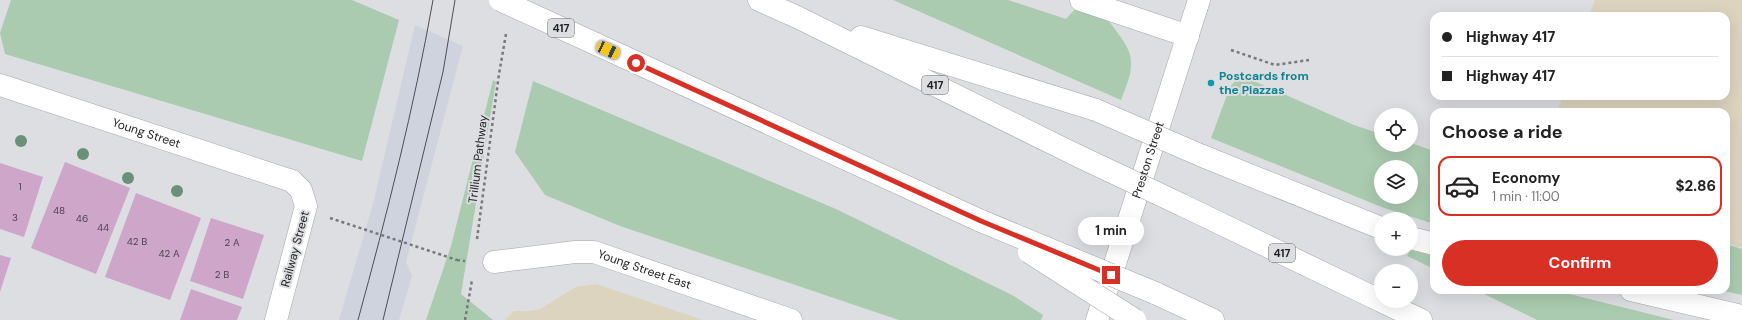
<!DOCTYPE html>
<html lang="en">
<head>
<meta charset="utf-8">
<style>
	:root { --surface:#fff; --page:#f2f2f2; --text:#222; --muted:#767676; --line:#e0e0e0; --accent:#d93025 }
	body { margin:0; font-family:"DM Sans",sans-serif; background:var(--page); color:var(--text); height:100vh; display:flex; flex-direction:column; font-size:15px; white-space:nowrap }
	* { box-sizing:border-box; margin:0 }
	p { font-size:13px; color:var(--muted) }
	.icon { flex:none; width:22px; height:22px; fill:none; stroke:currentColor; stroke-width:2; stroke-linecap:round; stroke-linejoin:round }
	.map { position:relative; flex:1; overflow:hidden }
	.sheet { position:absolute; left:1430px; top:108px; width:300px; height:186px; display:flex; flex-direction:column; background:var(--surface); border-radius:12px; box-shadow:0 4px 16px #0002 }
	.sheet>* { flex:none }
	.top-card { position:absolute; left:1430px; top:12px; width:300px; height:88px; border-radius:12px; box-shadow:0 4px 16px #0002; display:grid; align-content:center; height:88px; padding:0 12px; background:var(--surface) }
	.tools { position:absolute; left:1374px; top:108px; display:grid; gap:8px }
	.tools a { display:grid; place-items:center; width:44px; height:44px; border-radius:50%; background:var(--surface); box-shadow:0 4px 16px #0002; font-size:20px }
	.end { position:absolute; width:18px; height:18px; margin:-9px; border:5px solid #d93025; background:#fff; box-shadow:0 0 0 2px #fff }
	.from { border-radius:50% }
	.bubble { position:absolute; height:28px; border-radius:14px; background:var(--surface); box-shadow:0 4px 16px #0002; font-size:13px; font-weight:700; line-height:28px; text-align:center }
	.car { position:absolute; width:12px; height:24px; margin:-12px -6px; border-radius:5px; box-shadow:0 0 3px 1px #0007; background:linear-gradient(#f5c518 24%,#345 0 40%,#f5c518 0 76%,#345 0 86%,#f5c518 0) }
	.top-card b { display:flex; align-items:center; gap:14px; height:38px; font-size:15px }
	.top-card b+b { border-top:1px solid var(--line) }
	.top-card i { width:10px; height:10px; background:var(--text) }
	ul { padding:0; list-style:none }
	li { display:flex; align-items:center; gap:12px; height:60px; margin:0 8px 6px; padding:0 4px; border:2px solid transparent; border-radius:12px }
	li div { flex:1 }
	li b { display:block; font-size:15px }
	li em { font-style:normal; font-weight:700 }
	li.active { border-color:var(--accent) }
	li>.icon { width:36px; height:36px; stroke-width:1.5 }
	h2 { padding:0 12px; font-size:18px; line-height:48px }
	.button { display:flex; gap:8px; margin-top:auto; padding:8px 12px }
	.button a { flex:1; height:46px; border-radius:24px; background:var(--accent); color:#fff; font-size:16px; font-weight:700; line-height:46px; text-align:center }
	.map>svg:first-child { display:block }
	.commercial { fill:#ddd4bf }
	.built { fill:#ced3de }
	.education { fill:#dcd4bf }
	.green { fill:#aacbb0; fill-rule:evenodd }
	.building { fill:#cda6ca }
	.lines { fill:none; stroke-linecap:round; stroke-linejoin:round }
	.street-casing { stroke:#a4a6aa; stroke-width:23 }
	.secondary-casing { stroke:#a4a6aa; stroke-width:23 }
	.highway-casing { stroke:#a4a6aa; stroke-width:23 }
	.path { stroke:#78787b; stroke-width:2.5; stroke-dasharray:3 3; stroke-linecap:butt }
	.street { stroke:#fff; stroke-width:22 }
	.secondary { stroke:#fff; stroke-width:22 }
	.highway { stroke:#fff; stroke-width:22 }
	.tram { stroke:#4e4e50; stroke-width:1 }
	.highway-bridge-casing { stroke:#a4a6aa; stroke-width:23; stroke-linecap:butt }
	.path-bridge { stroke:#78787b; stroke-width:2.5; stroke-dasharray:3 3; stroke-linecap:butt }
	.highway-bridge { stroke:#fff; stroke-width:22 }
	.tree { fill:#6a907a }
	.route { stroke:#d93025; stroke-width:5 }
	.culture-dot { fill:#0f9aa8; stroke:#dddee2; stroke-width:1.5 }
	.labels { text-anchor:middle; stroke-width:4; stroke-linejoin:round; paint-order:stroke }
	.number-label { font-size:10px; fill:#4d434e }
	.shield { fill:#dddee2; stroke:#5a5a5d; stroke-width:1 }
	.shield-label { font-size:11px; font-weight:bold; fill:#222224 }
	.culture-label { font-size:12px; font-weight:bold; fill:#0d838f; stroke:#dddee2; text-anchor:start }
	.street-label { font-size:12px; fill:#222224; stroke:#dddee2 }
</style>
</head>
<body>
<div class="map">
<svg width="1742" height="320" viewBox="0 0 1742 320">
	<rect width="100%" height="100%" fill="#dddee2"/>
	<path class="commercial" d="M596 284 703 320H505L514 311H530L540 309 576 287Z"/>
	<path class="built" d="M415 25 463 46 406 262 412 276 399 320H339L373 204Z"/>
	<path class="education" d="M1595 0H1742V248L1726 242V112H1557L1563 96H1726V16H1589Z"/>
	<path class="green" d="M11 0H352L399 20 362 161 5 54 0 33Z
		M893 0H1008L1066 19 1075 9 1105 16C1112 26 1128 44 1130 55 1134 71 1126 86 1121 100Z
		M1247 78 1354 125 1381 134V145H1411V143L1434 151V224L1384 208 1211 138 1230 87 1236 80ZM1381 167H1411V197H1381Z
		M493 80 496 82 461 294 493 320H426L451 246Z
		M533 81 836 209 1012 295 1043 315 1041 320H899L620 226 545 195 515 152Z
		M1726 244 1742 249V295L1720 290H1726Z
		M1410 250 1434 256V269L1407 256Z
		M1476 290H1553L1674 320H1537Z"/>
	<path class="building" d="M65 162 130 188 96 274 31 248Z
		M0 163 43 177 24 237 0 229Z
		M136 193 201 218 170 300 105 277Z
		M211 218 264 235 243 299 190 281Z
		M0 255 11 258 0 292Z
		M191 289 242 307 237 320H180Z"/>
	<g class="lines">
		<defs>
			<g id="street">
				<path d="M1081 0 1188 36"/>
				<path id="s1" d="M0 85 292 181 301 190 306 206 276 320"/>
				<path id="s2" d="M494 262 575 252H594L791 320"/>
			</g>
			<g id="secondary">
				<path id="s3" d="M1097 320 1199 0"/>
			</g>
			<path id="highway" d="M759 0 797 17 1074 154
				M861 37 1096 110
				M622 56 981 221
				M1200 155 1381 228
				M1182 205 1381 301
				M1411 238 1434 244
				M1631 290 1742 316
				M1155 293 1213 320
				M1381 301 1421 320"/>
		</defs>
		<use href="#street" class="street-casing"/>
		<use href="#secondary" class="secondary-casing"/>
		<use href="#highway" class="highway-casing"/>
		<path class="path" d="M1231 50 1275 65 1309 60
			M477 239 499 74 506 34
			M457 260 465 261
			M465 320 472 280"/>
		<use href="#street" class="street"/>
		<use href="#secondary" class="secondary"/>
		<use href="#highway" class="highway"/>
		<path class="tram" d="M358 320C387 214 414 108 433 0
			M383 320 443 72 455 0"/>
		<defs>
			<path id="highway-bridge" d="M500 0 622 56
				M1096 110 1200 155
				M1074 154 1182 205
				M981 221 1155 293
				M1029 252 1135 320"/>
		</defs>
		<use href="#highway-bridge" class="highway-bridge-casing"/>
		<path class="path-bridge" d="M330 218 457 260"/>
		<use href="#highway-bridge" class="highway-bridge"/>
	</g>
	<g class="tree">
		<circle cx="21" cy="141" r="6"/>
		<circle cx="83" cy="154" r="6"/>
		<circle cx="128" cy="178" r="6"/>
		<circle cx="177" cy="191" r="6"/>
	</g>
	<g class="lines">
		<path class="route" d="M636 63 981 221 1111 275"/>
	</g>
	<circle class="culture-dot" cx="1211" cy="83" r="4"/>
	<g class="labels">
		<g class="number-label">
			<text x="20" y="190">1</text>
			<text x="59" y="214">48</text>
			<text x="15" y="221">3</text>
			<text x="82" y="222">46</text>
			<text x="103" y="231">44</text>
			<text x="137" y="245">42 B</text>
			<text x="232" y="246">2 A</text>
			<text x="169" y="257">42 A</text>
			<text x="222" y="278">2 B</text>
		</g>
		<g class="shield">
			<rect x="548" y="19" width="26" height="18" rx="3"/>
			<rect x="922" y="76" width="26" height="18" rx="3"/>
			<rect x="1269" y="244" width="26" height="18" rx="3"/>
		</g>
		<g class="shield-label">
			<text x="561" y="32">417</text>
			<text x="935" y="89">417</text>
			<text x="1282" y="257">417</text>
		</g>
		<g class="culture-label">
			<text x="1219" y="80">Postcards from<tspan x="1219" dy="14">the Piazzas</tspan></text>
		</g>
		<g class="street-label">
			<text dy="4" stroke="none"><textPath href="#s1" startOffset="154">Young Street</textPath></text>
			<text transform="translate(478 159) rotate(-83)" y="4">Trillium Pathway</text>
			<text dy="4" stroke="none"><textPath href="#s3" startOffset="168">Preston Street</textPath></text>
			<text transform="translate(295 249) rotate(-75)" y="4">Railway Street</text>
			<text dy="4" stroke="none"><textPath href="#s2" startOffset="154">Young Street East</textPath></text>
		</g>
	</g>
</svg>
<div class="tools">
<a><svg class="icon" aria-label="locate" viewBox="0 0 24 24"><circle cx="12" cy="12" r="6"/><path d="M12 2v4M12 18v4M2 12h4M18 12h4"/></svg></a>
<a><svg class="icon" aria-label="layers" viewBox="0 0 24 24"><path d="M12 4l9 5-9 5-9-5zM3 14l9 5 9-5"/></svg></a>
<a>+</a>
<a>−</a>
</div>
<i class="end from" style="left:636px;top:63px"></i>
<i class="end" style="left:1111px;top:275px"></i>
<div class="bubble" style="left:1078px;top:217px;width:66px">1 min</div>
<i class="car" style="left:608px;top:50px;rotate:115deg"></i>
<div class="top-card">
<b><i class="from"></i>Highway 417</b>
<b><i></i>Highway 417</b>
</div>
<section class="sheet">
<h2>Choose a ride</h2>
<ul>
<li class="active"><svg class="icon" aria-label="car" viewBox="0 0 24 24"><path d="M5 17H2v-5l4-1 3-4h7l3 4 3 1v5h-3M9 17h6M6 11h13"/><circle cx="7" cy="17" r="2"/><circle cx="17" cy="17" r="2"/></svg><div><b>Economy</b><p>1 min · 11:00</p></div><em>$2.86</em></li>
</ul>
<div class="button"><a>Confirm</a></div>
</section>
</div>
</body>
</html>
